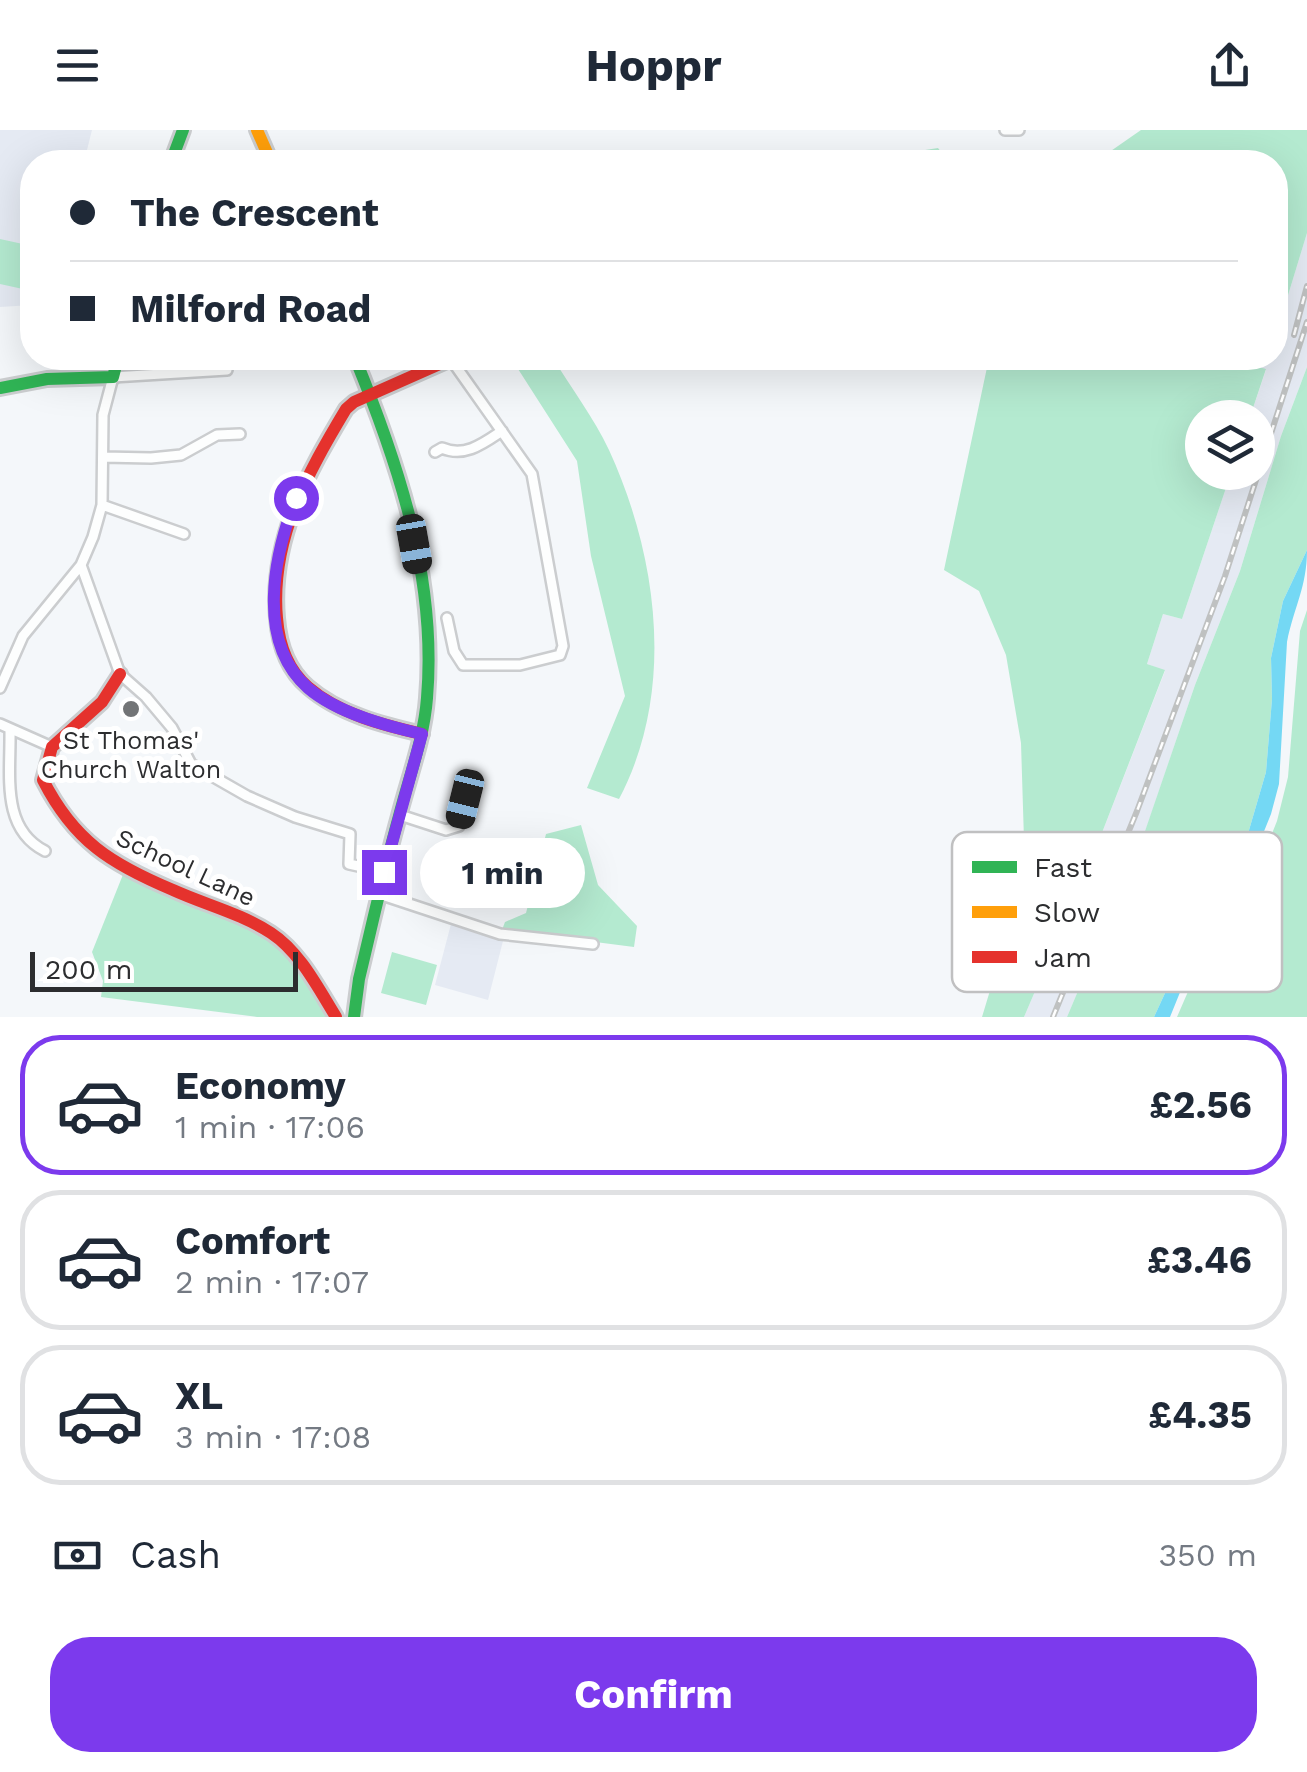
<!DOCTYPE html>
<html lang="en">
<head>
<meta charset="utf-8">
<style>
	:root { --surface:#fff; --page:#f2f2f3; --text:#1f2937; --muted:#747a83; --line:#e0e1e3; --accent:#7c3aed }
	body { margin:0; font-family:"Work Sans",sans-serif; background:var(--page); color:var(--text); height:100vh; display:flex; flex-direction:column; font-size:38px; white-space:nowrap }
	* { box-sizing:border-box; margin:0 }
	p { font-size:32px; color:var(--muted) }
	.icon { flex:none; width:55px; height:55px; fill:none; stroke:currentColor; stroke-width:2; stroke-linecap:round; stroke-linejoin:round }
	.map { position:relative; height:887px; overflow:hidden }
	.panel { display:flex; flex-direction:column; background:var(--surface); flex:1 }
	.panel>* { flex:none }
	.guide { position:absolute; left:20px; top:20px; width:1268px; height:220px; border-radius:40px; box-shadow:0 10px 40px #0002; display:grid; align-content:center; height:220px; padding:0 50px; background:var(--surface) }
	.fabs { position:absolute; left:1185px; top:270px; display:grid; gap:20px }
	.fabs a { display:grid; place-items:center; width:90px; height:90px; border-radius:50%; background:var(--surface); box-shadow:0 10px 40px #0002; font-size:50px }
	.scale { position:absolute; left:30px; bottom:25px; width:268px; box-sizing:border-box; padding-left:10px; border:5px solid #2c2d2f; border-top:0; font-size:28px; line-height:35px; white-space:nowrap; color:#2c2d2f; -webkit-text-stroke:8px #fff; paint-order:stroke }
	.end { position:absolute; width:45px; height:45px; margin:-22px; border:12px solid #7c3aed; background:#fff; box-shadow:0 0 0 5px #fff }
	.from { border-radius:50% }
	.bubble { position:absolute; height:70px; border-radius:35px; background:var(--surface); box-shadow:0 10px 40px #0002; font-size:32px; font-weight:700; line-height:70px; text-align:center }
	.car { position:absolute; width:30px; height:60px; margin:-30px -15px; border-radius:12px; box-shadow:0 0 8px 2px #0007; background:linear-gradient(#222 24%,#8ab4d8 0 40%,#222 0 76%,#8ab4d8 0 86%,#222 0) }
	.guide b { display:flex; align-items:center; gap:35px; height:95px; font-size:38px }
	.guide b+b { border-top:2px solid var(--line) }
	.guide i { width:25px; height:25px; background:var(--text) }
	ul { padding:18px 0 0; list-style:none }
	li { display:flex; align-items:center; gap:30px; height:140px; margin:0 20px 15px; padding:0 30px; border:5px solid var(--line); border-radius:40px }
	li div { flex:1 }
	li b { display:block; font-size:38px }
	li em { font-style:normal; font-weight:700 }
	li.current { border-color:var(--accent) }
	li>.icon { width:90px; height:90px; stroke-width:1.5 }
	.pay { display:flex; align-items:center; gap:25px; height:110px; padding:0 50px; font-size:38px }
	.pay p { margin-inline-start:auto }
	.action { display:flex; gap:20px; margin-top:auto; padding:20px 50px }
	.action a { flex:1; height:115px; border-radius:40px; background:var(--accent); color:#fff; font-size:40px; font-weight:700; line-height:115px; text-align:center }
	header { display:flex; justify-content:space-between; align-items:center; height:130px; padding:0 50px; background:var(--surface); font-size:45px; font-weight:700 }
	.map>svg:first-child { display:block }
	.built { fill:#e5eaf3 }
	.green { fill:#b4ead0 }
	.water { fill:#74d8f4 }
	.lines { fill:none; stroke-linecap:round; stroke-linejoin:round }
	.street-casing { stroke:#cbcdcf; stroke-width:14 }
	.fast-casing { stroke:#cbcdcf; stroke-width:18 }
	.slow-casing { stroke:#cbcdcf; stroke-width:18 }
	.jam-casing { stroke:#cbcdcf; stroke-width:18 }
	.street { stroke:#fdfefe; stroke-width:9 }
	.fast { stroke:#30b455; stroke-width:12 }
	.slow { stroke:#ff9f0a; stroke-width:12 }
	.jam { stroke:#e5322d; stroke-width:12 }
	.rail-casing { stroke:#bfc1c1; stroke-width:6 }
	.rail { stroke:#fff; stroke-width:2.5; stroke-dasharray:8; stroke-linecap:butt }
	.route { stroke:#7c3aed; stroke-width:12 }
	.poi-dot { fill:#727476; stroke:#fff; stroke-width:4 }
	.labels { text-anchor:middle; stroke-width:10; stroke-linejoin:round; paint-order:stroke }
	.poi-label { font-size:25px; fill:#2c2d2f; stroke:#fff }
	.street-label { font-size:25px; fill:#2c2d2f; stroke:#fff }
	.key { fill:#fff; stroke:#c0c0c1; stroke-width:2.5 }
	.key-label { font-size:28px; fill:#2c2d2f }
</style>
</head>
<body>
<header><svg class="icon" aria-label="menu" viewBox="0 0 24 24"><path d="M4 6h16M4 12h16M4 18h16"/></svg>Hoppr<svg class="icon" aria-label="share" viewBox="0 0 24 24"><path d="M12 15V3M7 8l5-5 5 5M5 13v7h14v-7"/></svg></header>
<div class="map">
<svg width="1307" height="887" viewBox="0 0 1307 887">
	<rect width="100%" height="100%" fill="#f4f7fa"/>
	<path class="built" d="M0 0H92L84 32H32V175L0 177Z
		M1307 103V237L1281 306 1240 441 1195 555 1143 708 1067 887H1024L1093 726 1165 541 1147 534 1163 484 1182 489 1231 343 1258 342V288L1250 287 1266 240 1254 236 1257 228H1275V208Z
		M451 794 503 811 488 870 435 855Z"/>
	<path class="green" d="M1141 0H1307V103L1275 208V32H1095Z
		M938 18 949 32H848Z
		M0 109 32 116V161L0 154Z
		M511 228H553C571 258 594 288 609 320 658 427 676 561 619 669L587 658 625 566 591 426 577 331Z
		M989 228H1257L1255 236 1266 239 1250 287 1202 288V342L1231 343 1182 489 1163 484 1147 534 1165 540 1093 726 1024 887H982L1008 801 1024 710 1021 613 1006 525 979 461 944 440Z
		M1307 237V420L1283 471 1271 528 1272 569 1266 642 1247 707 1221 776 1172 848 1154 887H1067L1143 707 1195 555 1240 441 1281 306Z
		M1307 480V887H1177L1190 857 1236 794 1277 691 1288 647 1300 501Z
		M581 695 598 755 637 796 634 817 502 800 505 792 526 783 546 704Z
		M124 742 171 765 227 785 273 810 299 837 329 887H257L101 867 103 851 92 822Z
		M392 822 437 835 426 875 381 863Z"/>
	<path class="water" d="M1307 420C1307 457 1294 477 1287 512L1279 654 1271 684 1229 788 1185 850 1170 887H1154L1172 848 1221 776 1247 707 1266 642 1272 569 1271 528 1283 471Z"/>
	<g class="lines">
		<defs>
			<path id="street" d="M1005 0H1019
				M435 322 442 318C465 328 484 313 502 301
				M103 327 151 328 181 325 217 305 240 304
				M102 375 184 404
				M81 435 120 544 146 567 172 598 191 634 247 666 295 687 350 704 349 734 385 742
				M447 488 454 521 463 535H520L560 525 563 516 532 344 450 228
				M0 558 23 506 81 435 93 407 102 375 103 285 113 247 227 240
				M0 594 52 617
				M10 599C11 644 0 698 45 721
				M400 685 446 700 459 696 465 669
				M379 764 500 804 593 814"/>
			<path id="fast" d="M171 32 183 0
				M0 258 47 249 113 247 118 228
				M354 887 359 849C372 795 384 740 399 686 409 647 424 608 427 568 437 450 399 335 355 228"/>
			<path id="slow" d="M257 0 271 32"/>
			<path id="jam" d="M120 544 102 572 52 617 43 650C74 711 111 734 173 760 206 775 240 783 271 803 300 822 318 858 336 887
				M422 604C383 595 339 584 308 557 288 540 279 514 277 488 270 410 307 344 346 279L354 272 451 229"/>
		</defs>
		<use href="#street" class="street-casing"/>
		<use href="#fast" class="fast-casing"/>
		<use href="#slow" class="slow-casing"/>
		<use href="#jam" class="jam-casing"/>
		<use href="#street" class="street"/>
		<use href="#fast" class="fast"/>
		<use href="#slow" class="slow"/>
		<use href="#jam" class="jam"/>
		<defs>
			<path id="rail" d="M1294 205 1307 156
				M1053 887 1137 681 1225 446 1307 192"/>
		</defs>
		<use href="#rail" class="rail-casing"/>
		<use href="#rail" class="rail"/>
	</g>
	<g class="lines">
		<path class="route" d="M296 368C274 425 255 511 308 558 337 583 386 596 422 604L384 742"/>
	</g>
	<circle class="poi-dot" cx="131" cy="579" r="10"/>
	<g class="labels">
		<g class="poi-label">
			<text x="131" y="619">St Thomas'<tspan x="131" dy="29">Church Walton</tspan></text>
		</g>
		<g class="street-label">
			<text transform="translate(186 737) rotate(25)" y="9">School Lane</text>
		</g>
	</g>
	<rect x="952" y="702" width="330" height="160" rx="15" class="key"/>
	<rect x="972" y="731" width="45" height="12" fill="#30b455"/>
	<rect x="972" y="776" width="45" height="12" fill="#ff9f0a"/>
	<rect x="972" y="821" width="45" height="12" fill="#e5322d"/>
	<g class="key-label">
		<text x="1034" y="747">Fast</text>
		<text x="1034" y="792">Slow</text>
		<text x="1034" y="837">Jam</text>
	</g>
</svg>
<div class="fabs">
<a><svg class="icon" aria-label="layers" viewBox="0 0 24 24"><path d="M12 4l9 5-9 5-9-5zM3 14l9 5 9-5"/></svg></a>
</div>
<div class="scale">200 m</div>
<i class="end from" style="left:296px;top:368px"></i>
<i class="end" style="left:384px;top:742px"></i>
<div class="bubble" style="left:420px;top:708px;width:165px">1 min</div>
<i class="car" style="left:414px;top:414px;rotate:170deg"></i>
<i class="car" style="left:465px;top:669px;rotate:194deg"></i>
<div class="guide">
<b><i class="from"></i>The Crescent</b>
<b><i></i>Milford Road</b>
</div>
</div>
<section class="panel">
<ul>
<li class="current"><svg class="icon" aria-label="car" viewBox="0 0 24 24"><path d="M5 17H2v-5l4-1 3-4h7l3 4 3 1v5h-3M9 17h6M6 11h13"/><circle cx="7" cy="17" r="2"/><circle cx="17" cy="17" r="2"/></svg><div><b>Economy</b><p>1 min · 17:06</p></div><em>£2.56</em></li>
<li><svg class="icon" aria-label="car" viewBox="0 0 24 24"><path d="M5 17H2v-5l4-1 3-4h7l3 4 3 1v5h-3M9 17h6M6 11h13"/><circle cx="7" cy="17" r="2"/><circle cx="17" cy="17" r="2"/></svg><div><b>Comfort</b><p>2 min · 17:07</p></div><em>£3.46</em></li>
<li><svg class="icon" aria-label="car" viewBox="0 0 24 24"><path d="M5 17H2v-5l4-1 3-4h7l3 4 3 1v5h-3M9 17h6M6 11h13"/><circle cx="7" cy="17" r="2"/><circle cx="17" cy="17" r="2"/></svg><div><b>XL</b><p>3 min · 17:08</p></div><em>£4.35</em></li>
</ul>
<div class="pay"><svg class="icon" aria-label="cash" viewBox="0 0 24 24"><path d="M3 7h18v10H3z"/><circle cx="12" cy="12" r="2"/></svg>Cash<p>350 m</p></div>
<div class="action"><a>Confirm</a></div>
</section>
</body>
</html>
